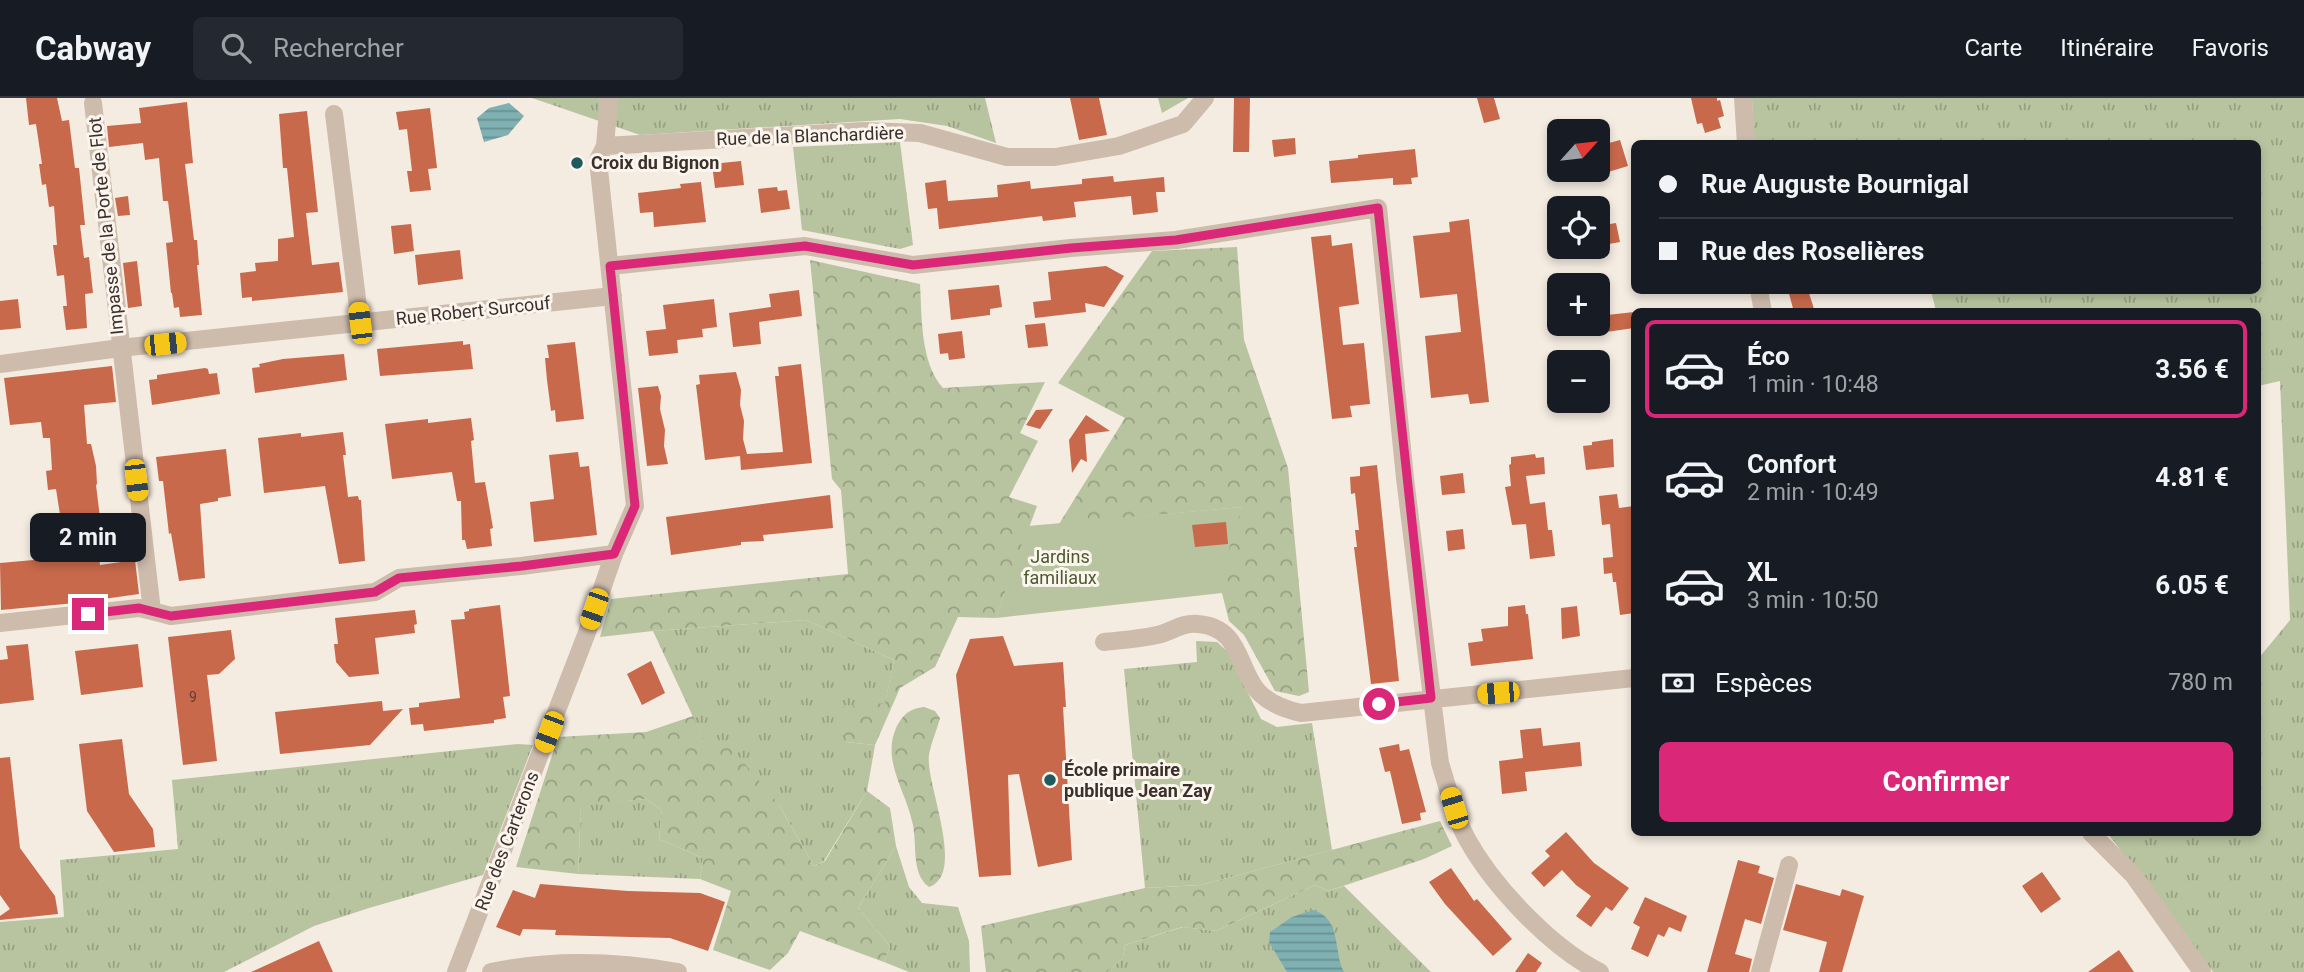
<!DOCTYPE html>
<html lang="fr">
<head>
<meta charset="utf-8">
<style>
	:root { --surface:#171b24; --page:#242831; --text:#f1f3f6; --muted:#9ea1a6; --line:#363941; --accent:#db2777 }
	body { margin:0; font-family:Roboto,sans-serif; background:var(--page); color:var(--text); height:100vh; display:flex; flex-direction:column; font-size:26px; white-space:nowrap }
	* { box-sizing:border-box; margin:0 }
	p { font-size:23px; color:var(--muted) }
	.icon { flex:none; width:38px; height:38px; fill:none; stroke:currentColor; stroke-width:2; stroke-linecap:round; stroke-linejoin:round }
	.map { position:relative; flex:1; overflow:hidden }
	.side { position:absolute; left:1631px; top:210px; width:630px; height:528px; display:flex; flex-direction:column; background:var(--surface); border-radius:10px; box-shadow:0 4px 10px #0003 }
	.side>* { flex:none }
	.hud { position:absolute; left:1631px; top:42px; width:630px; height:154px; border-radius:10px; box-shadow:0 4px 10px #0003; display:grid; align-content:center; height:154px; padding:0 28px; background:var(--surface) }
	.needle { width:46px; rotate:63deg }
	.tools { position:absolute; left:1547px; top:21px; display:grid; gap:14px }
	.tools a { display:grid; place-items:center; width:63px; height:63px; border-radius:10px; background:var(--surface); box-shadow:0 4px 10px #0003; font-size:35px }
	.end { position:absolute; width:32px; height:32px; margin:-16px; border:9px solid #db2777; background:#fff; box-shadow:0 0 0 4px #fff }
	.from { border-radius:50% }
	.bubble { position:absolute; height:49px; border-radius:10px; background:var(--surface); box-shadow:0 4px 10px #0003; font-size:23px; font-weight:700; line-height:49px; text-align:center }
	.car { position:absolute; width:21px; height:42px; margin:-21px -10px; border-radius:9px; box-shadow:0 0 5px 2px #0007; background:linear-gradient(#f5c518 24%,#345 0 40%,#f5c518 0 76%,#345 0 86%,#f5c518 0) }
	.hud b { display:flex; align-items:center; gap:24px; height:66px; font-size:26px }
	.hud b+b { border-top:2px solid var(--line) }
	.hud i { width:18px; height:18px; background:var(--text) }
	ul { padding:12px 0 0; list-style:none }
	li { display:flex; align-items:center; gap:21px; height:98px; margin:0 14px 10px; padding:0 14px; border:4px solid transparent; border-radius:10px }
	li div { flex:1 }
	li b { display:block; font-size:26px }
	li em { font-style:normal; font-weight:700 }
	li.on { border-color:var(--accent) }
	li>.icon { width:63px; height:63px; stroke-width:1.5 }
	.pay { display:flex; align-items:center; gap:18px; height:77px; padding:0 28px; font-size:26px }
	.pay p { margin-inline-start:auto }
	.cta { display:flex; gap:14px; margin-top:auto; padding:14px 28px }
	.cta a { flex:1; height:80px; border-radius:10px; background:var(--accent); color:#fff; font-size:28px; font-weight:700; line-height:80px; text-align:center }
	header { display:flex; align-items:center; gap:42px; box-sizing:border-box; height:98px; padding:0 35px; background:var(--surface); border-bottom:2px solid var(--line) }
	header strong { font-size:33px }
	nav { display:flex; gap:38px; margin-inline-start:auto; font-size:24px }
	.search { width:490px; height:63px; background:var(--page); display:flex; align-items:center; gap:18px; box-sizing:border-box; padding:0 24px; border-radius:10px; color:var(--muted); font-size:26px }
	.map>svg:first-child { display:block }
	.grass { fill:url(#grass-tufts) }
	.forest { fill:url(#forest-crowns) }
	.garden { fill:#b8c4a0 }
	.water { fill:url(#water-rules) }
	.building { fill:#c8694b }
	.lines { fill:none; stroke-linecap:round; stroke-linejoin:round }
	.minor { stroke:#cdbbac; stroke-width:18 }
	.route { stroke:#db2777; stroke-width:9 }
	.poi-dot { fill:#1f5a5e; stroke:#fbf5ee; stroke-width:2.5 }
	.labels { text-anchor:middle; stroke-width:6; stroke-linejoin:round; paint-order:stroke }
	.number-label { font-size:14px; fill:#5e3e33 }
	.street-label { font-size:18px; fill:#3b302b; stroke:#fbf5ee }
	.poi-label { font-size:18px; font-weight:bold; fill:#3b302b; stroke:#fbf5ee; text-anchor:start }
	.park-label { font-size:18px; fill:#4a5a2e; stroke:#fbf5ee }
</style>
</head>
<body>
<header>
<strong>Cabway</strong>
<div class="search"><svg class="icon" aria-label="search" viewBox="0 0 24 24"><circle cx="10" cy="10" r="6"/><path d="M15 15l6 6"/></svg>Rechercher</div>
<nav><a>Carte</a><a>Itinéraire</a><a>Favoris</a></nav>
</header>
<div class="map">
<svg width="2304" height="874" viewBox="0 0 2304 874">
	<defs>
		<pattern id="grass-tufts" width="24" height="20" patternUnits="userSpaceOnUse" patternTransform="scale(1.75)"><rect width="24" height="20" fill="#b8c4a0"/><path d="M3 7l-1-3M5 7V3M7 7l1-3M15 17l-1-3M17 17v-4M19 17l1-3" fill="none" stroke="#97a083"/></pattern>
		<pattern id="forest-crowns" width="20" height="18" patternUnits="userSpaceOnUse" patternTransform="scale(1.75)"><rect width="20" height="18" fill="#b8c4a0"/><path d="M2 6a3 3 0 1 1 6 0M12 15a3 3 0 1 1 6 0" fill="none" stroke="#97a083"/></pattern>
		<pattern id="water-rules" width="6" height="5" patternUnits="userSpaceOnUse" patternTransform="scale(1.75)"><rect width="6" height="5" fill="#7fb0b2"/><path d="M0 2.5h6" fill="none" stroke="#699091"/></pattern>
	</defs>
	<rect width="100%" height="100%" fill="#f4ebe1"/>
	<path class="grass" d="M532 0H985L996 45 947 28 900 21 640 37Z
		M1158 0H1188L1162 15Z
		M1752 0H2304V874H2213L2109 737 2111 735H2258V561L2290 522 2280 283 2258 288V214L1936 213 1931 193 2258 192V46L1754 45Z
		M900 44 913 147 900 151 802 132 793 49Z
		M806 522 894 562 885 606 846 644 875 647 867 693 824 763 814 768 779 707 708 651 653 533Z
		M1196 543 1217 544 1227 553 1261 621 1277 629 1312 625 1332 752 1201 787 1145 790 1124 571 1197 564Z
		M518 646 533 647 483 777 369 810 314 828 224 874H0V824L64 819 60 762 178 751 172 682Z
		M646 701 662 712 659 741 703 760 700 781 578 776 581 707Z
		M896 748 909 789 922 805 958 809 969 843 970 874H909L884 864 890 848 858 810Z
		M1315 787 1328 793 1344 788 1431 874H1107L1123 860 1125 847 1183 829 1216 833Z"/>
	<path class="forest" d="M1237 149 1244 242 1288 370 1309 594 1299 598 1275 593 1244 537 1229 523 1222 495V454L1242 409 1059 426 1125 320 1058 285 1152 153Z
		M810 162 920 186C922 219 920 264 943 290L1045 284 1020 335 1038 343 1009 399 1037 408 996 520 958 519 935 569 900 590 875 647 846 644 841 609 885 605 894 562 806 522 653 533 600 539 611 501 848 476 841 392 832 381Z
		M924 609 935 613 940 620C937 632 931 645 929 657 925 685 967 776 929 789 910 775 918 744 912 723 905 692 882 662 896 630 902 617 910 610 924 609Z
		M693 618 708 650 726 643 779 707 814 768 825 763 867 693 890 710 896 748 858 810 890 848 884 864 800 833 788 855 770 872 713 852 731 793 700 781 703 760 659 741 662 712 646 701 581 708 578 776 516 769 558 639 646 634Z
		M1440 723 1452 748 1424 761 1328 793 1315 787 1216 833 1182 829 1125 847 1123 860 1107 874H986L981 828 1145 790 1201 787Z"/>
	<path class="garden" d="M1242 409 1228 454H1222V495L996 520 1028 428Z"/>
	<path class="water" d="M509 5 524 18 508 37 484 44 477 20 489 10Z
		M1313 812C1342 820 1333 854 1344 874H1287L1269 844 1270 834 1292 819Z"/>
	<path class="building" d="M26 0H57L62 23 69 22 75 70H79L85 127H80L84 160 89 159 93 195 85 196 87 230 66 232 63 208H67L64 177 57 178 53 147H57L54 108 49 109 46 86 42 87 39 66H42L36 26 29 27Z
		M1070 0H1099L1107 37 1079 42Z
		M1234 0H1250L1249 54H1233Z
		M1477 0H1494L1500 21 1484 25Z
		M1691 0H1717V3L1720 2 1724 18 1718 20 1721 30 1705 35 1702 25 1697 26Z
		M187 4 193 65 185 66 194 142H197L199 167H197L202 217 180 219 179 209 174 210 172 195H171L166 145 173 144 168 103H163L159 60 145 62 143 45 109 49 107 28 141 25 139 10Z
		M430 10 437 70 428 71 431 92 410 94 407 73H412L407 31 399 32 396 14Z
		M307 13 318 114 306 115 312 167 339 164 343 194 252 203V199L242 200 240 175 256 173 255 165 278 163V141L294 139 287 70H283L279 16Z
		M1295 40 1296 56 1274 59 1272 42Z
		M1620 42 1628 68 1598 77V48Z
		M1415 51 1418 79 1411 80 1412 86 1393 87V80L1331 85 1329 63 1358 60V57Z
		M741 63 744 87 715 90 712 66Z
		M1113 78 1114 84 1164 79 1165 94H1156L1158 114 1133 117 1131 98 1074 104 1076 119 1043 123 1042 118 939 131 937 110 928 111 925 85 946 82 948 103 998 99 997 87 1030 83 1031 91 1082 86V81Z
		M701 84 706 124 654 129 653 114 640 115 638 95 681 90 680 86Z
		M777 89 778 93 787 92 790 111 761 115 758 91Z
		M128 98 130 117 118 118 115 100Z
		M1469 121 1489 304 1470 306 1468 296 1431 300 1425 238 1461 234 1457 196 1420 200 1413 138 1450 134 1449 124Z
		M1616 125 1620 144 1598 148V128Z
		M411 126 414 153 394 156 391 128Z
		M1331 137 1332 148 1352 145 1359 206 1339 209 1343 247 1364 245 1370 306 1350 308 1352 319 1332 321 1311 139Z
		M460 152 463 181 418 187 415 157Z
		M137 163 142 208 128 210 123 165Z
		M1106 168 1124 178 1104 209 1085 205 1086 214 1035 220 1033 204 1051 202 1048 174Z
		M999 187 1002 209 990 211V217L951 222 948 192Z
		M799 192 802 218 759 224 761 246 733 249 729 215 771 209 769 196Z
		M1788 192H1808L1815 214H1794Z
		M18 201 21 230 0 232V203Z
		M714 201 717 229 702 231 703 239 677 242 678 255 649 258 646 233 666 231 663 207Z
		M1634 214V230L1592 236 1591 226H1598V218Z
		M1045 225 1048 248 1028 250 1025 227Z
		M962 233 965 260 949 262 948 255 940 256 938 236Z
		M463 243V247L470 246 473 271 380 278 377 251Z
		M575 244 584 321 556 324 555 312 551 313 547 282 545 260H549L547 247Z
		M344 256 347 282 255 295 252 270 260 269 259 266 283 261Z
		M801 266 812 365 741 372 740 358 705 362 696 287 700 286 699 277 736 274 741 292 740 307 744 323 743 341 747 356 783 354 775 278H779L778 269Z
		M112 268 116 304 84 307 87 346H91L96 368 97 386 96 387 102 436H96L100 467 135 462 139 496 75 505 1 512 0 465 56 460 52 424 61 423 56 391 48 392 46 373 52 372 50 340H43L41 324 10 327 4 280Z
		M205 270 208 271 209 276 217 275 220 296 152 307 149 282 157 281V277Z
		M658 288 661 298 660 311 665 332 664 348 668 366 647 368 638 290Z
		M1053 311 1040 331 1026 327 1036 312Z
		M1086 317 1110 333 1085 336 1087 364 1081 361 1072 375 1069 342Z
		M471 320 474 342 471 343 475 385 485 384 493 430 490 431 492 448 467 451 465 442H462L461 403H457L452 374 392 381 385 326 428 321V325Z
		M343 334 346 357H343L348 399 358 398 359 402H361L365 463 339 466 325 388 264 395 258 340 301 335V339Z
		M1613 341 1614 369 1586 372 1583 348 1592 347V344Z
		M226 351 231 398 218 400V403L200 406 205 480 179 483 171 435 169 436 163 383H159L156 359Z
		M578 354 580 369 589 368 597 437 534 444 530 404 554 401 549 357Z
		M1535 356 1536 360 1544 359 1545 376 1526 378 1530 406 1545 404 1548 432H1552L1555 458 1530 461 1526 426 1512 427 1505 389 1511 388 1509 367 1511 366V359Z
		M1377 367 1399 583 1371 586 1354 449H1357L1355 432H1359L1355 395 1351 396 1350 379 1360 378V369Z
		M1463 375 1465 395 1442 397 1440 378Z
		M1617 396 1619 410 1634 408V515L1620 517 1616 484H1613L1612 475 1604 476 1603 460 1613 459 1610 426 1602 427 1599 398Z
		M830 397 833 430 763 437 764 443 741 444V447L671 457 666 419Z
		M1226 424 1228 446 1195 449 1192 427Z
		M1463 431 1465 451 1448 453 1446 433Z
		M500 507 510 598 503 599 506 620 494 622V625L424 633 423 626 411 627 409 610 419 609V605L460 600 451 522 465 521 464 514 469 513V511Z
		M1525 507 1526 516H1528L1533 561 1471 568 1468 545 1483 543 1481 531 1508 528V509Z
		M1577 508 1580 538 1562 541 1561 510Z
		M415 512 417 526 414 527 415 535 375 540 379 576 349 579 336 564 334 546H338L335 520Z
		M231 532 235 561 219 576 207 577 217 663 183 667 168 539Z
		M1003 538 1014 568 1063 564 1066 609H1063L1072 762 1038 769 1019 676 1008 677 1011 777 979 779 956 577 970 541Z
		M28 546 34 602 0 606V562L8 561 6 548Z
		M138 546 143 589 81 597 75 553Z
		M651 563 665 595 642 607 627 576Z
		M382 603 383 613 403 611 370 647 280 656 275 614Z
		M1541 630 1543 648 1580 644 1582 668 1525 674 1527 693 1502 696 1499 663 1523 660 1520 632Z
		M122 641 129 696 153 731 155 749 114 754 87 713 79 646Z
		M1399 646 1400 653 1409 651 1426 714 1420 715 1421 722 1402 726 1390 673 1385 674 1379 650Z
		M10 659 20 750 55 798 58 816 0 822V818L10 811 0 797V660Z
		M1566 734 1594 765 1629 790 1612 813 1606 809 1591 829 1576 818 1591 798 1576 787 1562 772 1544 789 1531 775 1550 758 1545 753Z
		M1738 762 1760 768 1758 775 1774 780 1761 826 1745 821 1735 856 1752 861 1749 874H1707Z
		M1451 770 1474 803 1477 801 1512 841 1493 858 1445 806 1429 784Z
		M2042 774 2061 801 2041 815 2022 788Z
		M540 786 628 793 700 795 725 804 708 853 670 840 555 837 556 832 523 831 520 838 496 829 513 792 535 800Z
		M1796 786 1840 798 1842 791 1864 798 1842 874H1819L1827 844 1783 832Z
		M1645 799 1687 818 1681 834 1669 829 1664 839 1658 836 1648 859 1631 851 1640 829 1633 825Z
		M319 843 333 874H251Z
		M2119 852 2134 874H2088Z
		M1528 855 1542 865 1536 874H1515Z"/>
	<g class="lines">
		<path class="minor" d="M1743 0 1746 46
			M93 5 152 513 171 518 375 494 399 480 521 468 614 456
			M334 16 360 225
			M605 48 864 33 920 35 1007 59H1055L1119 48 1183 26 1205 0
			M610 168 805 148 913 167 1071 150 1176 142 1378 110 1405 380 1440 665C1448 690 1454 717 1467 741 1493 788 1551 850 1600 874
			M1759 192 1763 214
			M0 266 120 250 613 198
			M0 525 139 510 152 513
			M1104 544C1122 542 1140 541 1157 537 1172 534 1182 524 1198 526 1236 529 1237 560 1252 585 1262 603 1283 611 1301 615L1634 580
			M2091 735 2134 778 2202 874
			M456 874 586 537 614 456 635 408 598 62 605 48 609 0
			M491 874C553 861 616 863 678 874
			M1760 874 1789 767"/>
	</g>
	<g class="lines">
		<path class="route" d="M88 516 139 510 171 518 375 494 399 480 522 468 614 456 635 408 610 168 805 148 913 167 1071 150 1176 142 1378 110 1431 600 1379 606"/>
	</g>
	<g class="poi-dot">
		<circle cx="577" cy="65" r="7"/>
		<circle cx="1050" cy="682" r="7"/>
	</g>
	<g class="labels">
		<g class="number-label">
			<text x="193" y="604">9</text>
		</g>
		<g class="street-label">
			<text transform="translate(810 38) rotate(-2)" y="6">Rue de la Blanchardière</text>
			<text transform="translate(106 128) rotate(-96)" y="6">Impasse de la Porte de Flot</text>
			<text transform="translate(473 213) rotate(-6)" y="6">Rue Robert Surcouf</text>
			<text transform="translate(507 743) rotate(-69)" y="6">Rue des Carterons</text>
		</g>
		<g class="poi-label">
			<text x="591" y="71">Croix du Bignon</text>
			<text x="1064" y="678">École primaire<tspan x="1064" dy="21">publique Jean Zay</tspan></text>
		</g>
		<g class="park-label">
			<text x="1060" y="465">Jardins<tspan x="1060" dy="21">familiaux</tspan></text>
		</g>
	</g>
</svg>
<div class="tools">
<a><svg class="needle" viewBox="-14 -14 28 28"><path d="M0-13l5 13h-10z" fill="#e53935"/><path d="M0 13l5-13h-10z" fill="#9ea1a6"/></svg></a>
<a><svg class="icon" aria-label="locate" viewBox="0 0 24 24"><circle cx="12" cy="12" r="6"/><path d="M12 2v4M12 18v4M2 12h4M18 12h4"/></svg></a>
<a>+</a>
<a>−</a>
</div>
<i class="end from" style="left:1379px;top:606px"></i>
<i class="end" style="left:88px;top:516px"></i>
<div class="bubble" style="left:30px;top:415px;width:116px">2 min</div>
<i class="car" style="left:360px;top:225px;rotate:353deg"></i>
<i class="car" style="left:165px;top:246px;rotate:84deg"></i>
<i class="car" style="left:136px;top:382px;rotate:173deg"></i>
<i class="car" style="left:594px;top:511px;rotate:199deg"></i>
<i class="car" style="left:1498px;top:595px;rotate:265deg"></i>
<i class="car" style="left:549px;top:634px;rotate:201deg"></i>
<i class="car" style="left:1454px;top:710px;rotate:343deg"></i>
<div class="hud">
<b><i class="from"></i>Rue Auguste Bournigal</b>
<b><i></i>Rue des Roselières</b>
</div>
<section class="side">
<ul>
<li class="on"><svg class="icon" aria-label="car" viewBox="0 0 24 24"><path d="M5 17H2v-5l4-1 3-4h7l3 4 3 1v5h-3M9 17h6M6 11h13"/><circle cx="7" cy="17" r="2"/><circle cx="17" cy="17" r="2"/></svg><div><b>Éco</b><p>1 min · 10:48</p></div><em>3.56 €</em></li>
<li><svg class="icon" aria-label="car" viewBox="0 0 24 24"><path d="M5 17H2v-5l4-1 3-4h7l3 4 3 1v5h-3M9 17h6M6 11h13"/><circle cx="7" cy="17" r="2"/><circle cx="17" cy="17" r="2"/></svg><div><b>Confort</b><p>2 min · 10:49</p></div><em>4.81 €</em></li>
<li><svg class="icon" aria-label="car" viewBox="0 0 24 24"><path d="M5 17H2v-5l4-1 3-4h7l3 4 3 1v5h-3M9 17h6M6 11h13"/><circle cx="7" cy="17" r="2"/><circle cx="17" cy="17" r="2"/></svg><div><b>XL</b><p>3 min · 10:50</p></div><em>6.05 €</em></li>
</ul>
<div class="pay"><svg class="icon" aria-label="cash" viewBox="0 0 24 24"><path d="M3 7h18v10H3z"/><circle cx="12" cy="12" r="2"/></svg>Espèces<p>780 m</p></div>
<div class="cta"><a>Confirmer</a></div>
</section>
</div>
</body>
</html>
